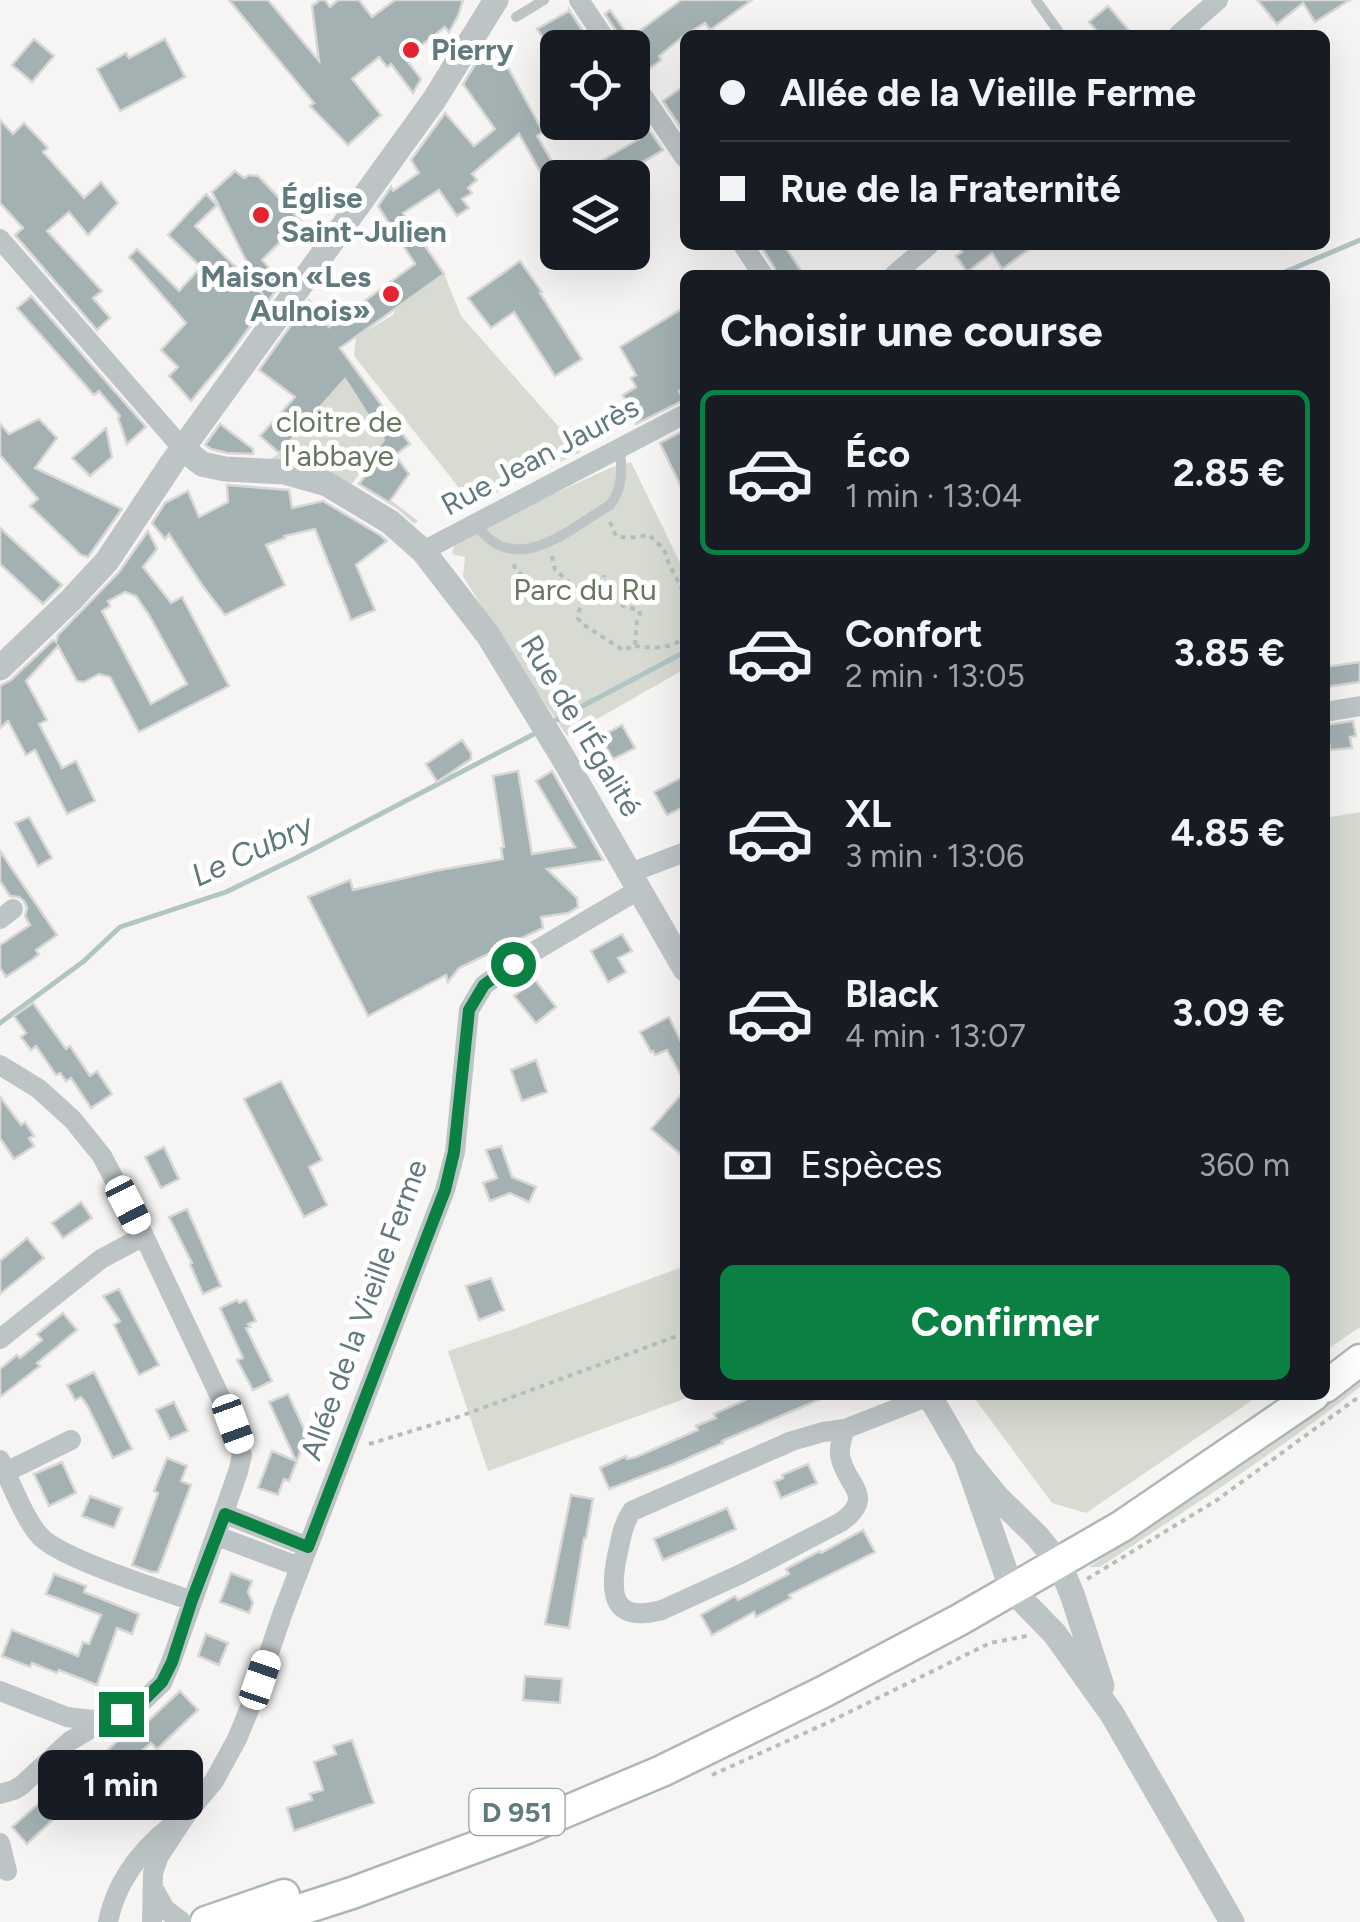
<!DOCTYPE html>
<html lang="fr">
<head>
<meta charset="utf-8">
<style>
	:root { --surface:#171b24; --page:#242831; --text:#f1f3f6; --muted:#9ea1a6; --line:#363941; --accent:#0b8043 }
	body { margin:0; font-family:Figtree,sans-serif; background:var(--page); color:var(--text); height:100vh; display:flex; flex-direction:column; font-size:38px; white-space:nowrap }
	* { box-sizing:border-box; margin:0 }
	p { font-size:32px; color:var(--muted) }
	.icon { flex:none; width:55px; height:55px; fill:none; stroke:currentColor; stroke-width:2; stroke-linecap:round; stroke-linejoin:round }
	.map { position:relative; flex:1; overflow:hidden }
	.details { position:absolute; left:680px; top:270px; width:650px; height:1130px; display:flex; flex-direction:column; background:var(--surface); border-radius:15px; box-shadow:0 10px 40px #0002 }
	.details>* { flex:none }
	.top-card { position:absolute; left:680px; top:30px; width:650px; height:220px; border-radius:15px; box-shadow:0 10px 40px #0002; display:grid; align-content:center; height:220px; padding:0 40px; background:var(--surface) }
	.controls { position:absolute; left:540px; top:30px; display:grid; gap:20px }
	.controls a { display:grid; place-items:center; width:110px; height:110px; border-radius:15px; background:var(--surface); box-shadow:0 10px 40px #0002; font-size:50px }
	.end { position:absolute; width:45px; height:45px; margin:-22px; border:12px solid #0b8043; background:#fff; box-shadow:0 0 0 5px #fff }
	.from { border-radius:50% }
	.bubble { position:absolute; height:70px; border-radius:15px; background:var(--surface); box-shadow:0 10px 40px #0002; font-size:32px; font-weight:700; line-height:70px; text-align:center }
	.car { position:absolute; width:30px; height:60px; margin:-30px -15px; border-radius:12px; box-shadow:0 0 8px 2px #0007; background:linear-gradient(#fff 24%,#345 0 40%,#fff 0 76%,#345 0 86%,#fff 0) }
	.top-card b { display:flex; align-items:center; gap:35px; height:95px; font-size:38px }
	.top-card b+b { border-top:2px solid var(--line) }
	.top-card i { width:25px; height:25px; background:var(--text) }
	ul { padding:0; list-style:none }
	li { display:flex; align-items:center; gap:30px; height:165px; margin:0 20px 15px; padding:0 20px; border:5px solid transparent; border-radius:15px }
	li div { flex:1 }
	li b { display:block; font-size:38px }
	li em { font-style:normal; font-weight:700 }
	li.on { border-color:var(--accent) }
	li>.icon { width:90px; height:90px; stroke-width:1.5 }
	h2 { padding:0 40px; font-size:45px; line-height:120px }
	.pay { display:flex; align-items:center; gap:25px; height:110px; padding:0 40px; font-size:38px }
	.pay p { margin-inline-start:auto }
	.button { display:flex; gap:20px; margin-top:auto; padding:20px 40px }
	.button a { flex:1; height:115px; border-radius:15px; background:var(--accent); color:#fff; font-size:40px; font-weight:700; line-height:115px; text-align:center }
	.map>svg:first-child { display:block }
	.green { fill:#d8dbd2 }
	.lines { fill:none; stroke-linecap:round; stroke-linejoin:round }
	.stream { stroke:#b2c5c5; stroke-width:5 }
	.building { fill:#a4b1b2; stroke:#d8d7d5; stroke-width:2.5; fill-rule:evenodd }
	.primary-casing { stroke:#aeb7b8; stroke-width:35 }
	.path { stroke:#b7bdbe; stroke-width:4; stroke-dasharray:5 5; stroke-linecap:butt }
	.service { stroke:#bdc4c6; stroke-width:10 }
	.minor { stroke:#bdc4c6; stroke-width:20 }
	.tertiary { stroke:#bdc4c6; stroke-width:25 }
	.primary { stroke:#fff; stroke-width:30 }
	.route { stroke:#0b8043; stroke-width:12 }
	.poi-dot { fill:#e5242f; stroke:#fff; stroke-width:4 }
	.labels { text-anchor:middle; stroke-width:10; stroke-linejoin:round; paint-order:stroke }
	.shield { fill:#fff; stroke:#90a2a5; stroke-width:2.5 }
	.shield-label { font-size:28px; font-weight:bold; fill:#617a7e }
	.poi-label { font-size:30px; font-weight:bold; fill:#617a7e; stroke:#fff; text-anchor:start }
	.park-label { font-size:30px; fill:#6a7660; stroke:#fff }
	.street-label { font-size:30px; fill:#617a7e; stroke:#fff }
	.water-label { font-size:32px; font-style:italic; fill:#5b7a79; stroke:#fff }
</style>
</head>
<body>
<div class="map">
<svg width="1360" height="1922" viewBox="0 0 1360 1922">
	<rect width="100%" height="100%" fill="#f6f5f3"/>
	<path class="green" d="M444 274 461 316 581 452 472 504 354 356 356 337 393 315 396 308Z
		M345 379 384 440 352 484 298 464 267 461 280 453Z
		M631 462 685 573V669L567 736 504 643 463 576 465 557 452 554 456 539 610 468Z
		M1360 812V1327L1325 1351V818Z
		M685 1266V1395H695L488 1471 448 1351 514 1329Z
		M1360 1374V1387C1277 1452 1188 1509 1100 1567H1089L1219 1478Z
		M972 1395H1260L1086 1513 1052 1503Z"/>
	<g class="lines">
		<path class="stream" d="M1278 275 1360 240
			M556 720 685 652
			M0 1023 84 961 120 927 226 892 296 858 536 733"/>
	</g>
	<path class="building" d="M229 0H268L319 61 312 6 320 0H325L330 7 338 0H359L372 17 395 0H463L458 16 449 32 445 27 405 58 421 79 413 93 391 64 387 67 379 57 352 79 381 115 348 145 310 106 314 103Z
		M681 0H752L710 30 705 23 685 35 659 56 661 60 644 73 632 66V48H625L622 40 605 14 610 10 630 38Z
		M1257 0H1350L1315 22 1303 3 1277 24Z
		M1108 6 1133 35H1100L1089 22Z
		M569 11V10L594 48H550L537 29Z
		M34 39 54 56 32 82 12 65Z
		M165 39 185 77 120 111 97 69 126 53 129 58Z
		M499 51 543 132 537 136 558 172V204L519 134 472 174 477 180 468 188 472 193 462 199 469 208 457 216 439 190 403 213 444 274 340 348 410 444 395 455 409 474 390 501 416 521 414 522 398 508 359 484 365 476 362 474 380 452 377 449 384 440 345 379 279 453 260 436 295 397 259 370 309 300 329 327 415 264 378 206 391 187 393 191 419 173 411 160 445 113 474 146 495 129 463 84 476 63Z
		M685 85V134L663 101Z
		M632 105 663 150 616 178H572L639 139 632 130Z
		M0 120 13 134 24 123 48 148 43 152 84 198 101 182 118 203 88 235 69 212 47 231 102 291 93 298 110 318 97 330 15 235 23 228 0 203Z
		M235 171 244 178 249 175 258 176 301 221 262 260 282 282 233 350 191 401 169 376 178 367 161 350 186 323 129 257 137 249 179 291 201 267 168 235 206 194 217 205 195 226 263 295 212 192Z
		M760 245H784L804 275H777L774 267Z
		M956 245H1035L1002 269 992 253 967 272 956 256 962 252Z
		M520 261 542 292 540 293 582 359 555 376 514 312 491 328 468 298Z
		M31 296 146 427 127 444 118 418 120 416 99 391 94 395 17 308Z
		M685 307V388L679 391 684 400 636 424 623 395 636 387 631 378 636 375 620 347Z
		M39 419 57 438 35 468 122 509 88 557 81 555 30 506 38 499 0 455V424L9 434Z
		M220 424 253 449V454L227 453 211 449 205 445Z
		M106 428 112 457 90 476 72 458Z
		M685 430V495L660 443Z
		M227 485 289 490 292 508 323 501 380 535 387 541 356 565 375 610 351 620 315 529 284 536 285 538 266 545 285 585 225 615 202 585 169 534 165 539 152 523 165 503 188 491 199 517 228 502Z
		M0 528 62 585 43 604 0 564Z
		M148 531 157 549 143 567 171 603 182 597 229 686 139 732 110 677 99 674 84 682 77 681 58 646 26 681 47 720 39 724 62 768 76 761 95 801 67 814 35 750 26 755 8 721 0 728V686L11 680 53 640 56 642 58 635 119 572ZM125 592 136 596 149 615 187 684 151 704 102 611 110 606 108 601Z
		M1360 662V682L1325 687V667Z
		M1353 721 1356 736 1350 737 1352 748 1330 750 1329 743H1325V725Z
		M622 725 635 748 613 759 600 737Z
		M462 740 471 753V759L437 782 426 764Z
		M518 771 532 854 575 847 536 781 552 771 603 860 547 869 577 898 578 907 568 913 541 917 543 928 459 968 448 982 446 975 368 1016 308 897 350 880 353 890 434 871 503 859 501 848 504 847 493 776Z
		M685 776V806L667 815 654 792Z
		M29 817 52 858 38 866 15 823Z
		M0 851 57 935 36 950 39 954 33 959 6 977 0 968V945L30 925 25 916 27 908 24 901 19 897 10 896 0 881Z
		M622 934 632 951 618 958 626 972 608 982 591 951Z
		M535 980 556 1007 536 1023 514 996Z
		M33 1003 66 1049 70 1046 90 1076 97 1071 112 1094 91 1108 71 1078 66 1081 60 1073 56 1075 36 1046 31 1050 21 1037 26 1033 14 1016Z
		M669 1017 685 1050V1083L667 1050 655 1055 653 1051 651 1052 640 1032Z
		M536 1060 547 1092 522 1101 511 1070Z
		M281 1081 322 1160 309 1167 327 1205 304 1217 244 1099Z
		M685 1090V1158L651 1129Z
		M0 1097 21 1125 25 1122 34 1136 29 1138 34 1146 14 1159 0 1138Z
		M501 1146 512 1177 536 1187 529 1202 510 1193 490 1201 483 1183 497 1178 486 1150Z
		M164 1147 179 1179 161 1188 145 1157Z
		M81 1202 92 1218 63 1238 52 1223Z
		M187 1209 221 1286 203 1294 190 1264 192 1263 169 1217Z
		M27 1238 44 1258 0 1294V1261Z
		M491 1278 504 1310 479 1320 466 1286Z
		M119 1289 159 1365 139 1375 114 1325 120 1321 103 1296Z
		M237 1300 239 1303 246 1300 256 1321 248 1324 250 1327 246 1328 272 1381 253 1390 237 1360 243 1358 220 1308Z
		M63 1313 77 1330 37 1363 40 1366 0 1397V1369L17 1355 20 1358 42 1340 37 1334Z
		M94 1372 132 1449 113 1458 87 1405 81 1397 75 1400 67 1385Z
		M288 1394 313 1449 301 1450 289 1481 284 1479 278 1495 258 1488 272 1451 296 1461 269 1402Z
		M756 1395H830L722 1441 723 1443 672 1465 609 1489 600 1468 626 1456 627 1459 636 1457 698 1430 696 1426 716 1418 714 1414Z
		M174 1402 188 1431 170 1439 156 1410Z
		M167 1458 187 1466 181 1481 191 1485 158 1572H151L132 1565 158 1493 154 1491Z
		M62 1462 76 1493 49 1506 34 1474Z
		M808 1464 817 1483 781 1498 774 1482 783 1478 782 1475Z
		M571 1495 593 1499 586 1538H584L569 1628 545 1624Z
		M90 1496 122 1508 114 1528 82 1516Z
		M727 1508 736 1529 663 1560 654 1539Z
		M863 1530 875 1552 789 1595 791 1598 756 1617 754 1612 712 1635 701 1615 735 1596 738 1600 789 1574 786 1569 820 1551 821 1553Z
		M231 1573 252 1581 248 1592 253 1603 249 1613 220 1602Z
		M54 1574 86 1586 84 1592 139 1614 132 1634 117 1628 97 1685 59 1670 57 1673 32 1663 30 1667 2 1656 12 1630 78 1656 83 1642 89 1644 101 1615 46 1594Z
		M206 1634 228 1643 219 1665 198 1656Z
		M525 1676 562 1679 560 1703 523 1700Z
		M180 1691 198 1710 157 1749 151 1743 63 1818 59 1814 27 1844 12 1827 85 1762 86 1764 95 1755 98 1759 127 1732 131 1737Z
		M352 1740 374 1803 294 1831 287 1808 312 1800 310 1794 323 1790 314 1762 336 1754 333 1746Z"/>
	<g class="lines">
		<defs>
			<path id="primary" d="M1325 1387 1360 1360
				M206 1922 284 1895
				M262 1922 352 1893 527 1828 662 1771 825 1691 959 1620 1122 1526 1314 1395"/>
		</defs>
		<use href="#primary" class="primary-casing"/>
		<path class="path" d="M610 522 616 536 629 538 649 535 664 549 669 564 685 595
			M552 556 555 570 577 589 579 596
			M514 564 515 569 545 595 579 597 581 600 578 618 581 623 623 650 635 646 637 621 640 614 639 610C618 605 601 600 604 575
			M635 646C654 648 670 650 685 637
			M369 1444 461 1416 685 1333
			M1087 1579 1217 1500 1360 1396
			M712 1775 827 1723 990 1643 1027 1636"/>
		<path class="service" d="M1036 0 1061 35
			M516 17 544 0
			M476 524C514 580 568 530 610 505 623 488 622 470 620 449"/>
		<path class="minor" d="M579 0 611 48
			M1178 35 1218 0
			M632 80 685 158
			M0 239 183 449
			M743 245 763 275
			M894 275 929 245
			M423 551 685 414
			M1325 712 1360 706
			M630 873 685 852
			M0 919 13 909
			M0 1065 39 1089 73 1120 102 1156 144 1236 233 1424 242 1455 238 1472 171 1662 162 1683 144 1700 121 1714 92 1720 67 1717 0 1691
			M0 1339 101 1259 144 1236
			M845 1429C842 1438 839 1446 840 1455 844 1485 878 1495 841 1522L743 1573 662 1610C613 1623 609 1596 617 1556 621 1540 622 1525 632 1511L792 1441 823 1432 845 1429 929 1396
			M0 1460C10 1481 25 1520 40 1536 59 1558 160 1589 192 1601
			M6 1472 71 1440
			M225 1514 308 1547
			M217 1536 300 1567
			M0 1794 14 1790 22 1785 70 1741 105 1720
			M0 1843 7 1871
			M155 1891 165 1909 182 1922
			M108 1922C116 1881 140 1851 171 1826
			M152 1922 153 1873 159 1856 188 1812 214 1781 237 1739 253 1700 283 1612 445 1190 455 1152 469 1010 484 985 513 964 640 889"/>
		<path class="tertiary" d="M183 449 202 464 225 469 284 472 327 484 390 522 423 551 488 635 562 756 685 969
			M0 668 71 600 107 561 172 463 434 100 496 0
			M929 1395 966 1459 997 1497 1037 1536 1059 1563 1072 1594 1102 1686
			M966 1459 1012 1590 1055 1634 1112 1714 1232 1922"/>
		<use href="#primary" class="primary"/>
	</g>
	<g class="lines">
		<path class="route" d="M121 1714 144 1700 162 1682 172 1662 192 1600 225 1514 308 1547 445 1190 454 1152 469 1010 484 985 513 964"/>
	</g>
	<g class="poi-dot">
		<circle cx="411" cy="50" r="10"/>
		<circle cx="261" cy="215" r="10"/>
		<circle cx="391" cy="294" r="10"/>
	</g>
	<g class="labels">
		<rect class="shield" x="469.5" y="1789" width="95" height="46" rx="8"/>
		<g class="shield-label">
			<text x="517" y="1822">D 951</text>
		</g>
		<g class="poi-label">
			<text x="431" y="60">Pierry</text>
			<text x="281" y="208">Église<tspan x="281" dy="34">Saint-Julien</tspan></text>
			<text x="371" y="287" text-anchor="end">Maison «Les<tspan x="371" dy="34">Aulnois»</tspan></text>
		</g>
		<g class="park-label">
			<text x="339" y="432">cloitre de<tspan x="339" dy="34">l'abbaye</tspan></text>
			<text x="585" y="600">Parc du Ru</text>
		</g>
		<g class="street-label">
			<text transform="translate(540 456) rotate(-28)" y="10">Rue Jean Jaurès</text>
			<text transform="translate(581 726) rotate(59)" y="10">Rue de l'Égalité</text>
			<text transform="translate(364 1310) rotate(-70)" y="10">Allée de la Vieille Ferme</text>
		</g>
		<g class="water-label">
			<text transform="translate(252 850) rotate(-25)" y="11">Le Cubry</text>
		</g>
	</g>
</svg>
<div class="controls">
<a><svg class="icon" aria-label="locate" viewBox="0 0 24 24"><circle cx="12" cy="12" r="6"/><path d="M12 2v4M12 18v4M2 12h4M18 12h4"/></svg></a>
<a><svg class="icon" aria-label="layers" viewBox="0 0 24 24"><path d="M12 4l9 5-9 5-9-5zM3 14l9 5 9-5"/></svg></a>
</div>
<i class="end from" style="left:513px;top:964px"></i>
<i class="end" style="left:121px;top:1714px"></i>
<div class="bubble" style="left:38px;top:1750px;width:165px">1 min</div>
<i class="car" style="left:128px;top:1205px;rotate:153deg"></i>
<i class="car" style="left:233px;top:1424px;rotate:160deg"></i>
<i class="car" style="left:260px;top:1680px;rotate:19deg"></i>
<div class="top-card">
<b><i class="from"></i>Allée de la Vieille Ferme</b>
<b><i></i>Rue de la Fraternité</b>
</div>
<section class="details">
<h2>Choisir une course</h2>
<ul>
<li class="on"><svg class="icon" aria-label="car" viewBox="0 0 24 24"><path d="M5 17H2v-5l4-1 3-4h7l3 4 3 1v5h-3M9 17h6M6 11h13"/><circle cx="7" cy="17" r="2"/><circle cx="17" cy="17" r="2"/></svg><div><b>Éco</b><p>1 min · 13:04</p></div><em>2.85 €</em></li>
<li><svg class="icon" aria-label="car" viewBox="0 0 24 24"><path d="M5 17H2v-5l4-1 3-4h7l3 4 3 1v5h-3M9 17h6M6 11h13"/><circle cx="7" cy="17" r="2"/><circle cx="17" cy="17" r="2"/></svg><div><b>Confort</b><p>2 min · 13:05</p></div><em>3.85 €</em></li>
<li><svg class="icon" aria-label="car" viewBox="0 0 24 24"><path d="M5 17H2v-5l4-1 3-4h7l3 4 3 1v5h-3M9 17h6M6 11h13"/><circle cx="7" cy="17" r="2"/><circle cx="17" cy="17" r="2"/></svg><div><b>XL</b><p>3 min · 13:06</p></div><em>4.85 €</em></li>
<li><svg class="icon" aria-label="car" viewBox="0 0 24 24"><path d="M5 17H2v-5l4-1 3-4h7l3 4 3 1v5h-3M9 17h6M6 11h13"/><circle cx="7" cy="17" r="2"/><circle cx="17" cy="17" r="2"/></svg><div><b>Black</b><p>4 min · 13:07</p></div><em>3.09 €</em></li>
</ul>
<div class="pay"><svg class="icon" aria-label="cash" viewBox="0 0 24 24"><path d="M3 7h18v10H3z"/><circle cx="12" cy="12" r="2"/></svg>Espèces<p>360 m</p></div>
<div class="button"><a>Confirmer</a></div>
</section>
</div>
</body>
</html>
